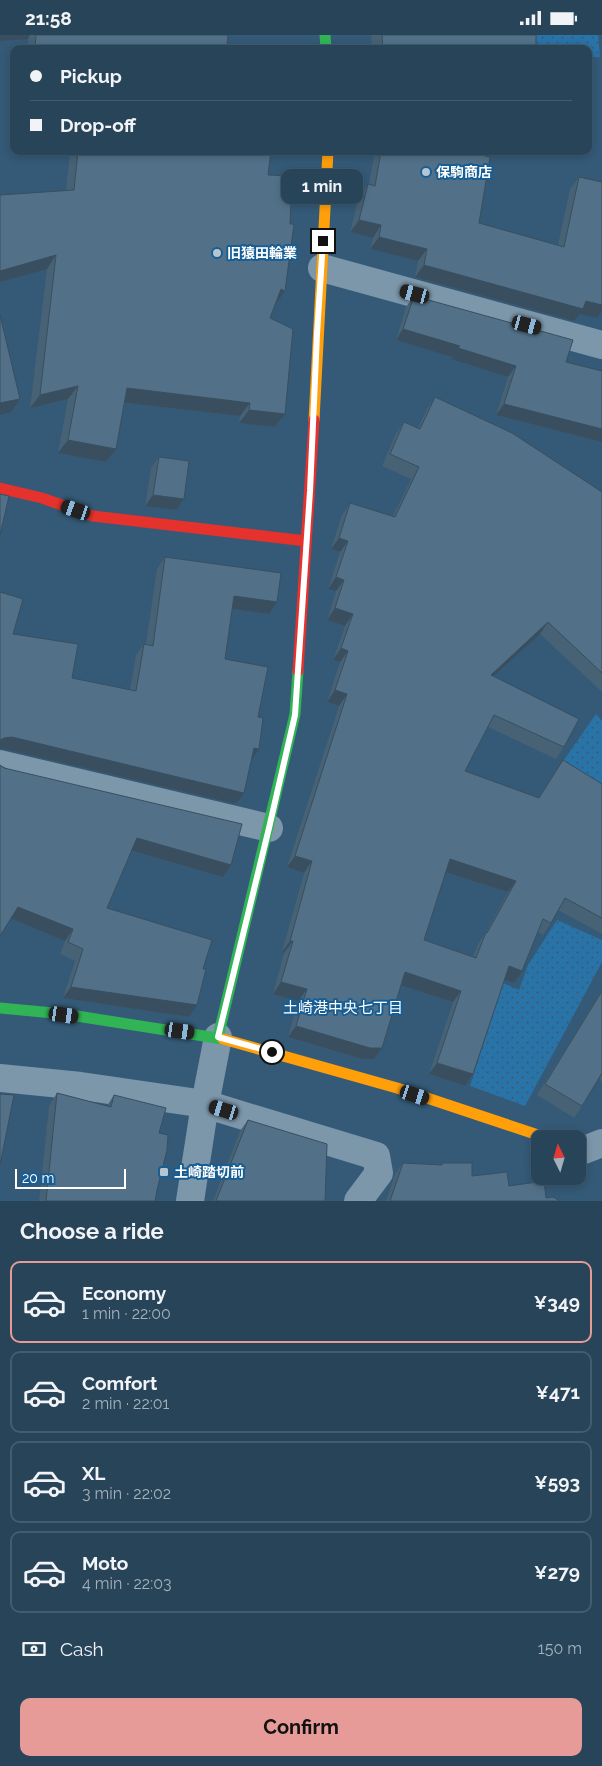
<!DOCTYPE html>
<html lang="en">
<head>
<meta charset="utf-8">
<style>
	:root { --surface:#274459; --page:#334e62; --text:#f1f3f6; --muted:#a4b0ba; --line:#435c6f; --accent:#e69b98 }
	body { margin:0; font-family:Raleway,"Noto Sans JP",sans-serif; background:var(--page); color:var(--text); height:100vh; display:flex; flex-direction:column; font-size:19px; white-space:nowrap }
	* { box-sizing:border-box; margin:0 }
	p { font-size:16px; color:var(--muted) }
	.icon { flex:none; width:28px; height:28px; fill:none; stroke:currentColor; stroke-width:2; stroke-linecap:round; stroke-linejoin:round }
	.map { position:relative; height:1166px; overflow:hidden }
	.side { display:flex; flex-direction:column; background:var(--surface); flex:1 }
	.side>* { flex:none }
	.guide { position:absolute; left:10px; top:10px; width:582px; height:110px; border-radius:10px; box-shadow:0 2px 8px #0003,0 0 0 1px var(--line); display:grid; align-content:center; height:110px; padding:0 20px; background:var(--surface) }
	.needle { width:32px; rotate:355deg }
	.fabs { position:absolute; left:531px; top:1095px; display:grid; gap:10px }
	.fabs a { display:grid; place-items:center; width:55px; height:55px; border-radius:10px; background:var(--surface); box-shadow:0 2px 8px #0003,0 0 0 1px var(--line); font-size:25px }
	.scale { position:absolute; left:15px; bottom:12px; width:111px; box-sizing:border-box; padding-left:5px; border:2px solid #fff; border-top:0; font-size:14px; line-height:18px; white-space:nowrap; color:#fff; -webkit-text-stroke:4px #175e94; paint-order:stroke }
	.end { position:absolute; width:22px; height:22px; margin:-11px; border:6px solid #fff; background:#111; box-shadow:0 0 0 2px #111 }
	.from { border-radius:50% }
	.bubble { position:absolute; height:35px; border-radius:10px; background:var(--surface); box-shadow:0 2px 8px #0003,0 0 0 1px var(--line); font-size:16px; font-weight:700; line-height:35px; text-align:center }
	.car { position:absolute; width:15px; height:30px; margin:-15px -8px; border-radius:6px; box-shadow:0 0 4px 1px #0007; background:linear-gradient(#222 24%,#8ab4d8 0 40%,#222 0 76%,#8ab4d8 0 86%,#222 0) }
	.guide b { display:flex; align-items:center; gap:18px; height:48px; font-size:19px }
	.guide b+b { border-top:1px solid var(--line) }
	.guide i { width:12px; height:12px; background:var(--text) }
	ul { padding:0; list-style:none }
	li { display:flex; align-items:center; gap:15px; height:82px; margin:0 10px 8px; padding:0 10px; border:2px solid var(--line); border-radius:10px }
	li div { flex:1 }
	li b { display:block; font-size:19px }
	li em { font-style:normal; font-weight:700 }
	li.selected { border-color:var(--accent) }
	li>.icon { width:45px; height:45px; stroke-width:1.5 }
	h2 { padding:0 20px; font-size:22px; line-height:60px }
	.pay { display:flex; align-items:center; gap:12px; height:55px; padding:0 20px; font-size:19px }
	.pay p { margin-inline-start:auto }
	.button { display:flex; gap:10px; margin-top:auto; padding:10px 20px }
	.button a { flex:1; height:58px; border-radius:10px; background:var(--accent); color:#111; font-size:20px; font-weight:700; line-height:58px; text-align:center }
	.status { display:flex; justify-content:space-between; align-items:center; height:35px; padding:0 25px; background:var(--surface); direction:ltr }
	.status svg { height:14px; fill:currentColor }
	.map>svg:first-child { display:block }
	.grass { fill:url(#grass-dots) }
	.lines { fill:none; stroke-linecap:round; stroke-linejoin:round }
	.street { stroke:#7c96aa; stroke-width:28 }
	.fast { stroke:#30b455; stroke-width:11 }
	.slow { stroke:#ff9f0a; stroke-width:11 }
	.jam { stroke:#e5322d; stroke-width:11 }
	.wall { fill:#476175; fill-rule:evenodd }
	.shaded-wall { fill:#394f5f }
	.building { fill:#527188; stroke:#394f5f; fill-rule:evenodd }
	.route { stroke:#fff; stroke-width:6 }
	.poi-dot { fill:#b8c5cf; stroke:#175e94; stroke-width:2 }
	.labels { text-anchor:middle; stroke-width:4; stroke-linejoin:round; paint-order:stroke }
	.poi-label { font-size:14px; font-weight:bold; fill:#fff; stroke:#175e94; text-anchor:start }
	.neighbourhood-label { font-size:15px; fill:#fff; stroke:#175e94 }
</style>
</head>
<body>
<div class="status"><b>21:58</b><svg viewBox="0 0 49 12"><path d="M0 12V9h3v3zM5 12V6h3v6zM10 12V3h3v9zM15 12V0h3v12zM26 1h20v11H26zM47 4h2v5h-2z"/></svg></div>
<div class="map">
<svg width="602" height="1166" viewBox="0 0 602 1166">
	<defs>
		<pattern id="grass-dots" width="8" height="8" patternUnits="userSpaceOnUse" patternTransform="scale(1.25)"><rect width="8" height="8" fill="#2873a8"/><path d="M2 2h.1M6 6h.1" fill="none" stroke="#3e5c71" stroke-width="1.8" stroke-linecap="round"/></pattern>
	</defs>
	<rect width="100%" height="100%" fill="#345a77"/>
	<path class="grass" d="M532 0H598L600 22H589V14H532Z
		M596 679 602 686V761L559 732Z
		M557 885 602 905V927L525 1071 470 1051 503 948 519 955 528 930Z"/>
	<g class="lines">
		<path class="street" d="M322 233 602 310
			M0 729 269 793
			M0 1043 81 1051 205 1069 376 1121 379 1138 358 1166
			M578 1113 584 1115 602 1108
			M190 1166 205 1069 218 1002"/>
		<path class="fast" d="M325 0 326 14
			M0 973 64 979 223 1004
			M218 1002 295 679 298 636"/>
		<path class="slow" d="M314 385 328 116
			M223 1004 397 1053 550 1104"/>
		<path class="jam" d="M0 453 42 463 93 481 306 506
			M298 636 314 385"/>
	</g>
	<path class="wall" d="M0 0H228L227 11 252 14H27L28 4Z
		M371 0H536V14H372Z
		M70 116H271L268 140 285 256 276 269H275L270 283 285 379 275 392 239 388 240 381 124 368 116 414 106 427 58 418 68 364 30 373 47 234 66 156Z
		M375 116H464L479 188 558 210 570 154 579 142 597 283 580 279 574 286 415 242 418 226 370 214 373 203 350 197 359 162 368 149H369Z
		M414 261 566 327 602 336V407L496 380 508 342 451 324 452 322 396 305 406 272Z
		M435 362 602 457V657L540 599 494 641 564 712 556 724 488 692 465 736 538 763 563 725 602 749V899L558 875 551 888 543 900 538 897 514 948 505 944 465 1051 429 1039 453 967 401 950 382 1013 374 1024H362L288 1002 298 966 273 959 284 918 282 917 304 838 287 832 339 671 327 667 340 627 333 625 345 591 327 585 336 556 328 554 340 517 331 514 342 480 350 468 393 481 411 444 382 431 396 398 404 387 418 393 427 374ZM446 837 508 857 486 897 478 909 473 922 424 905Z
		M159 422 184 464 176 475 145 471 151 433Z
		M165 522 269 579 232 574 225 624 258 682 251 725 236 769 4 714H0V557L13 599 72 643 130 655 136 620 144 609H146L157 534Z
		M0 730 223 842 131 816 107 873 203 934 189 982 63 963 75 926 60 919 65 906 11 883Z
		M602 955V1048L599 1043 582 1071 574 1083 537 1060Z
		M57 1058 107 1071 114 1060 159 1098 157 1155 155 1166H39L49 1071Z
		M248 1085 325 1166H213L240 1096Z
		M403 1128 441 1130 442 1128 472 1141 509 1151 546 1163 560 1166H386L395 1139Z"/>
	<path class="shaded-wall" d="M0 0H30L28 4 0 6Z
		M359 185 381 190 373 203 350 197Z
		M379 202 427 214 418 226 370 214Z
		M56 220 47 234 0 247V236Z
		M424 230 602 270V276L597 283 580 279 574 286 415 242Z
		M281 254 285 256 276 269 271 268Z
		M403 294 460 311 452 322 396 305Z
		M458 313 516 331 508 342 451 324Z
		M78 351 68 364 30 373 40 360Z
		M127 353 250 368 240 381 117 367Z
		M20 364 11 377 0 380V368Z
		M504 369 602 394V407L496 380Z
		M249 375 285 379 275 392 239 388Z
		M68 405 116 414 106 427 58 418Z
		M153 460 184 464 176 475 145 471Z
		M339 503 348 506 340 517 331 514Z
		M336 542 344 545 336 556 328 554Z
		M234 561 277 567 269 579 226 573Z
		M335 573 353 579 345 591 327 585Z
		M548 587 540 599 483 651 491 640Z
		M341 613 348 616 340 627 333 625Z
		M335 655 347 659 339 671 327 667Z
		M12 702 244 758 236 769 4 714H0V705L4 703Z
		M254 713 259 714 251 725Z
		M137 803 231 830 223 842 129 815Z
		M295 821 312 826 304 838 287 832Z
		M450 824 516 846 508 857 442 836Z
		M18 872 73 894 65 906 10 883Z
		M290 906H293L284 918 282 917Z
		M509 931 522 936 514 948 501 943Z
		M405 937 461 956 453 967 397 949Z
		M281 947 307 954 298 966 273 959Z
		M71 952 197 970 189 982 63 963Z
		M296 991 382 1013 374 1024H362L288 1002Z
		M437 1028 473 1039 465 1051 429 1039Z"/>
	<path class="building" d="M36 0H228L227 11 252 13V14H35Z
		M382 0H536V14H383Z
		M78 116H271L268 140 292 141 290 189H294L285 256 281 254 270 283 293 294 285 379 249 375 250 368 127 353 116 414 68 405 78 351 40 360 56 220 0 236V160L74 155Z
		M381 116H464L490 122 479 188 564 212 579 142 602 147V270L586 266 583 274 424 230 427 214 379 202 381 190 359 185 368 149 375 151Z
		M414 261 573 305 566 327 602 336V394L504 369 516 331 458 313 460 311 403 294Z
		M0 280 20 364 0 368Z
		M435 362 512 398 602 457V638L548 587 491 640 579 684 564 712 494 680 465 736 539 763 563 725 602 749V883L565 863 551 888 543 884 522 936 509 931 473 1039 437 1028 461 956 405 937 382 1013H370L296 991 307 954 281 947 293 906H290L312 826 295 821 347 659 335 655 348 616 341 613 353 579 335 573 344 545 336 542 348 506 339 503 350 468 395 482 419 432 390 419 404 387 420 394ZM450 824 516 846 487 898 486 897 476 923 424 905Z
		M159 422 189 426 184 464 153 460Z
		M0 459 9 461 0 500Z
		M165 522 281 538 277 567 234 561 225 624 268 632 258 682 263 683 259 714 254 713 244 758 12 702 4 703 0 705V557L23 564 13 599 78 609 72 643 136 656 144 609 153 611Z
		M0 730 4 733 242 789 231 830 137 803 107 873 212 905 203 934H206L197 970 71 952 83 914 68 907 73 894 18 872 0 901Z
		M602 956V1038L582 1071 545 1049Z
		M57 1058 111 1072 114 1060 166 1073 159 1098 168 1100 167 1115 157 1155 155 1166H46Z
		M0 1059 14 1060 0 1130Z
		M248 1085 327 1109 325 1166H216Z
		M403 1128 442 1130V1128H472V1141L507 1137 509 1151 544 1146 546 1163 553 1162 560 1166H390Z"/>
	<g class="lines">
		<path class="route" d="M272 1017 218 1002 269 793 295 680 310 456 317 299 323 206"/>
	</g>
	<g class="poi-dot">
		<circle cx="426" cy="137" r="5"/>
		<circle cx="217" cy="218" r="5"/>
		<rect x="159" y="1132" width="10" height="10" rx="2.5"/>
	</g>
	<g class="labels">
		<g class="poi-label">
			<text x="436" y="142">保駒商店</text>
			<text x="227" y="223">旧猿田輪業</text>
			<text x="174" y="1142">土崎踏切前</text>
		</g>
		<g class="neighbourhood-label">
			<text x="343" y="978">土崎港中央七丁目</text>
		</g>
	</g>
</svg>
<div class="fabs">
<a><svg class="needle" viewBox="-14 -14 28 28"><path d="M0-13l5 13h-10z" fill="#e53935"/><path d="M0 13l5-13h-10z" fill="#a4b0ba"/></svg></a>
</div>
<div class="scale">20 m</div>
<i class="end from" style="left:272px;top:1017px"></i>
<i class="end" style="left:323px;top:206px"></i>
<div class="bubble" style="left:281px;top:134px;width:82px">1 min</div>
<i class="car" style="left:415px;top:259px;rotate:285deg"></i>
<i class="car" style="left:527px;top:290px;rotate:105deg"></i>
<i class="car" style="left:76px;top:475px;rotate:289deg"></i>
<i class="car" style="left:64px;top:980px;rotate:98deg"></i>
<i class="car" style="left:180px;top:996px;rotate:98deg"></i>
<i class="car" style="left:415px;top:1060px;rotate:108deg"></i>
<i class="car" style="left:224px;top:1075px;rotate:287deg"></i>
<div class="guide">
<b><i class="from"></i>Pickup</b>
<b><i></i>Drop-off</b>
</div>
</div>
<section class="side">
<h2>Choose a ride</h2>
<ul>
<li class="selected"><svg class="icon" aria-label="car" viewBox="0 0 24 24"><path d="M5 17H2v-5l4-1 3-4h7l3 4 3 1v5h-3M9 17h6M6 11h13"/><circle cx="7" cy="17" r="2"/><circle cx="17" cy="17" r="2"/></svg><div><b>Economy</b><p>1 min · 22:00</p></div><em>¥349</em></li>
<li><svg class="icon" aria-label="car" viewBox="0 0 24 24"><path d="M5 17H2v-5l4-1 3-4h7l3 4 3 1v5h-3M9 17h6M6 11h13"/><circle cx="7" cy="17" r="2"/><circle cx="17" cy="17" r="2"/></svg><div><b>Comfort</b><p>2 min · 22:01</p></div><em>¥471</em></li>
<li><svg class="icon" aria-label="car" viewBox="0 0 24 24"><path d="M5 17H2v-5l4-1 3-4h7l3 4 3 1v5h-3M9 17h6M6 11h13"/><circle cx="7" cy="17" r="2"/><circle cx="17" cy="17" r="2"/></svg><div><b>XL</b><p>3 min · 22:02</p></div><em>¥593</em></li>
<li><svg class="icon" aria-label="car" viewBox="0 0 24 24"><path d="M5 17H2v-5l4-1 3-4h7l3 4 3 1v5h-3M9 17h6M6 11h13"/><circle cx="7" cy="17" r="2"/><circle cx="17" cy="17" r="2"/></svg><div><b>Moto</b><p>4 min · 22:03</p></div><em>¥279</em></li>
</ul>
<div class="pay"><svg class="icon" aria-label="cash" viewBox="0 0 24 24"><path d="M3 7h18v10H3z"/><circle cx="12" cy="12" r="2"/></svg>Cash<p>150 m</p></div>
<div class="button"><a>Confirm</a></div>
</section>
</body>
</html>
